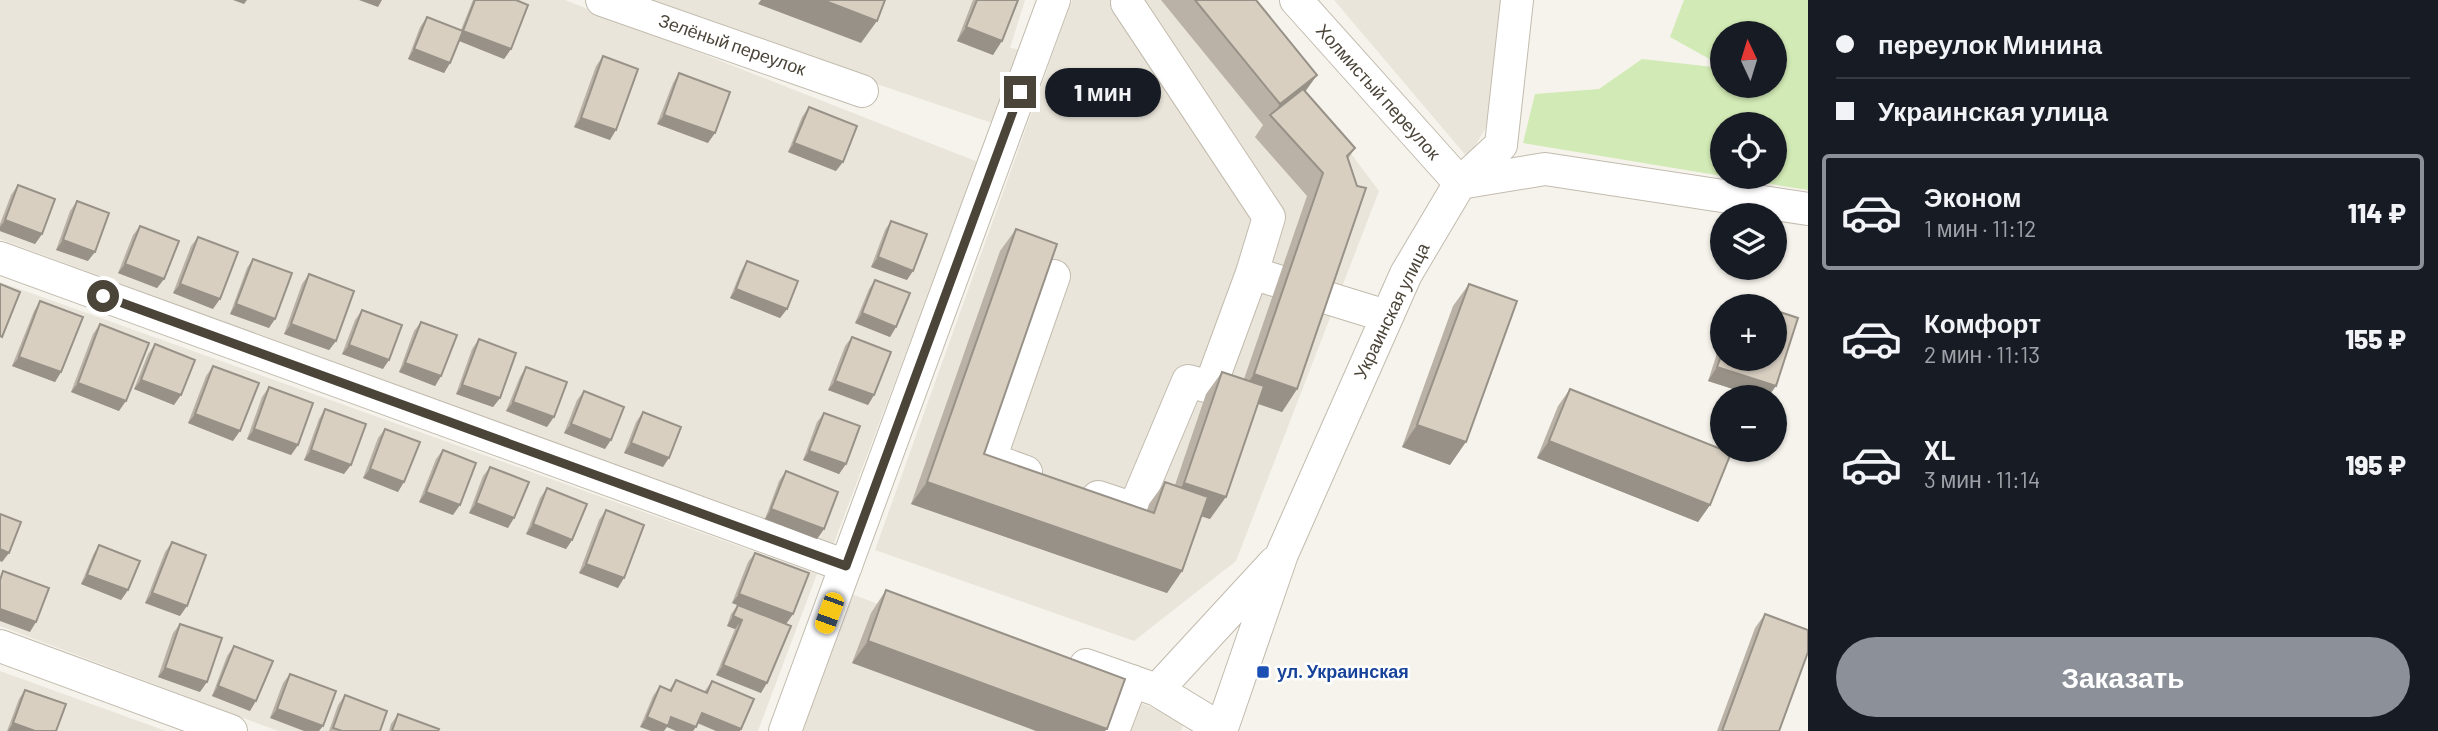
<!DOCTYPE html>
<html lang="ru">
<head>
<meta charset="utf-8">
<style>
	:root { --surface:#171b24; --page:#20242c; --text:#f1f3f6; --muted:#9ea1a6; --line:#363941; --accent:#8c9099 }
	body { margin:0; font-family:Barlow,sans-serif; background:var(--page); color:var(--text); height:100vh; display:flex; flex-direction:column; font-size:26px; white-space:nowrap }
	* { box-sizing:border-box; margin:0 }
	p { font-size:23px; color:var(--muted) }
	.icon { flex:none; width:38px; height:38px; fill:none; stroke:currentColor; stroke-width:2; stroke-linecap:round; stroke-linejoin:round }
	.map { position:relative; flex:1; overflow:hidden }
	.side { display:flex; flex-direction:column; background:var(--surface); width:630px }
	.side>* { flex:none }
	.banner { display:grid; align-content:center; height:154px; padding:0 28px; background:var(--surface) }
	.needle { width:46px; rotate:356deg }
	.controls { position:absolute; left:1710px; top:21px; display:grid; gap:14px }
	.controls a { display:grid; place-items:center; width:77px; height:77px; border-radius:50%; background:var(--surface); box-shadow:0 2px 5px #0004; font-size:35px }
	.end { position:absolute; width:32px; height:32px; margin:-16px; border:9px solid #4b4439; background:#fff; box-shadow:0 0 0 4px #fff }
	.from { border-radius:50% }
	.bubble { position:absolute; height:49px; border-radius:24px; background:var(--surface); box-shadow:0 2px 5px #0004; font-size:23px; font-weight:800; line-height:49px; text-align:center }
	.car { position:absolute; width:21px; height:42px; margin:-21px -10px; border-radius:9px; box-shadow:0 0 5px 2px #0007; background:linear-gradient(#f5c518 24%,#345 0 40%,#f5c518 0 76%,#345 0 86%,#f5c518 0) }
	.banner b { display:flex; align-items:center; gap:24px; height:66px; font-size:26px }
	.banner b+b { border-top:2px solid var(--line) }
	.banner i { width:18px; height:18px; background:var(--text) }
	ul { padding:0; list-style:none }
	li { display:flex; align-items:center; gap:21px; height:116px; margin:0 14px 10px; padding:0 14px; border:4px solid transparent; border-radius:7px }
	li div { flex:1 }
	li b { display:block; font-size:26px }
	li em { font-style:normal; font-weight:800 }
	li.active { border-color:var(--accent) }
	li>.icon { width:63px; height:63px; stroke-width:1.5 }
	.primary-button { display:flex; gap:14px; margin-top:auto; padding:14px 28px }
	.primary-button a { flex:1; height:80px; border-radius:42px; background:var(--accent); color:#fff; font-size:28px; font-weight:800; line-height:80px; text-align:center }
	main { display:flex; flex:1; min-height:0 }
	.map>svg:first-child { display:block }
	.residential { fill:#eae5da }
	.green { fill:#d2eab5 }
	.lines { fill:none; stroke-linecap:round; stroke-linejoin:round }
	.minor-casing { stroke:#c2bbae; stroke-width:34 }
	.minor { stroke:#fff; stroke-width:32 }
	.wall { fill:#bab2a6 }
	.shaded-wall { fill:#979187 }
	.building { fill:#d8cfc1; stroke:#979187; stroke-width:2 }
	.route { stroke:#4b4439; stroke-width:9 }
	.transit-dot { fill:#1a4fb4; stroke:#fff; stroke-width:2.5 }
	.labels { text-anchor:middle; stroke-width:5; stroke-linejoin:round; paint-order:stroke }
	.street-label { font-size:18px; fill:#4b4439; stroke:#fff }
	.transit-label { font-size:18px; font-weight:bold; fill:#164399; stroke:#fff; text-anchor:start }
</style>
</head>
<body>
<main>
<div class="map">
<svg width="1808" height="731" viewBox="0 0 1808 731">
	<rect width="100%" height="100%" fill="#f6f3ec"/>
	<path class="residential" d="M0 0H565L978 162 832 548 0 239Z
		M649 0H1025L1010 48 1024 50 1001 126 782 52Z
		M1072 0H1236L1379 191 1236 561 1134 641 875 550Z
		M1334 0H1503L1495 112 1468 158Z
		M0 282 817 574 758 731H278L0 626Z
		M849 593 1185 720 1181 731H800Z
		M0 671 166 731H0Z"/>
	<path class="green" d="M1684 0H1808V190L1727 177H1774V124H1722V176L1523 143 1535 94 1599 89 1642 59 1722 68V86H1774V33H1722V66L1670 37Z"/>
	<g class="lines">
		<defs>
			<path id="minor" d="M602 0 862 91
				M1296 0 1460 183 1501 145 1517 0
				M1127 3 1269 217 1252 273
				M0 258 846 566
				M1321 296 1386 316
				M1026 472 990 459 1054 276
				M1098 497 1134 509 1188 381 1210 387 1252 273 1278 281
				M0 646 231 731
				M1086 665 1157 690 1274 563
				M1157 690 1221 729
				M785 731 1054 0
				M1113 731 1132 681
				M1221 731 1282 554 1406 274 1460 183 1545 169 1808 209"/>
		</defs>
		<use href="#minor" class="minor-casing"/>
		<use href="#minor" class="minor"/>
	</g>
	<path class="wall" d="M473 0H516L511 49 504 59 459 41 450 63 444 73 408 59 420 27 427 17 461 30Z
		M973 0H1018L993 55 957 41Z
		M1161 0H1256L1317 75 1305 92 1355 148 1348 159 1297 389 1282 412 1258 404 1210 519 1201 516 1182 571 1167 593 911 504 1000 251 1016 229 984 454 1147 510 1149 504 1165 482 1175 485 1206 394 1222 372 1244 379 1307 196 1255 137 1263 125Z
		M603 56 610 140 574 127 596 66Z
		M679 73 708 143 657 124 673 83Z
		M809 107 836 171 788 152 802 117Z
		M18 185 42 234 35 244 0 231V224L11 195Z
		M77 201 88 261 56 250 70 211Z
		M891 221 907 280 871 267 885 230Z
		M140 226 164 279 157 288 118 273 133 235Z
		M198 237 213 309 173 293 191 246Z
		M253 259 269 328 230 314 247 268Z
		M747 261 787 309 780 318 730 298 741 271Z
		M309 274 336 341 329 350 284 334 302 284Z
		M875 280 896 327 890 337 855 323 869 289Z
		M1469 284 1450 465 1402 447 1453 306Z
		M40 301 61 372 55 382 12 366 34 311Z
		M362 310 383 369 342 354 355 320Z
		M421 322 441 376 435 386 399 372 414 331Z
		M100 324 119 411 71 392 93 334Z
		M852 337 874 395 868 405 828 390 845 346Z
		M1722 338V359L1768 397H1758L1708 381Z
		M479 339 500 398 493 407 456 394 472 349Z
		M155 344 174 405 134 389 148 354Z
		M213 366 233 441 188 423 206 376Z
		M526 367 547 427 506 411 520 377Z
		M269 387 298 445 291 455 247 439 262 397Z
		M1570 389 1710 505 1698 522 1537 458 1558 406Z
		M584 391 605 449 564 433 577 400Z
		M325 409 344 474 304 460 319 419Z
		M643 412 663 467 624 453 636 422Z
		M824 413 846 464 839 474 803 460 817 422Z
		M385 429 398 492 363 478 378 438Z
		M443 450 453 515 419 502 436 459Z
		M490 467 508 528 469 513 483 476Z
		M786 471 824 529 817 539 765 519 779 481Z
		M547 488 572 540 566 549 526 534 540 498Z
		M606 510 618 588 579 573 599 520Z
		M172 542 180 616 145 603 165 552Z
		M99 545 128 590 121 600 81 584 93 555Z
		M755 553 793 614 786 624 761 693 716 675 735 629 727 626 731 614 738 605 732 603 748 562Z
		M886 590 1105 731 852 663 871 613Z
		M1765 614 1779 731H1717L1755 628Z
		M180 624 200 692 158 677 173 633Z
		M234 646 250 711 212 696 227 656Z
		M290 674 336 691 270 718 283 683Z
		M676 680 704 692 712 681 698 723 693 731 667 727H640L653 696 660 686 669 690Z
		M25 690 56 731H7L19 699Z
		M345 695 380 731H329L338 705Z
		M398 714 438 731H389L391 724Z"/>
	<path class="shaded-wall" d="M233 0H247L244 4Z
		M359 0H382L378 7Z
		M761 0H823L877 21 861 43 758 4Z
		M966 27 1002 41 993 55 957 41Z
		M463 31 511 49 504 59 457 40Z
		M414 49 450 63 444 73 408 59Z
		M1317 75 1301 97 1272 116 1280 104Z
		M664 115 715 133 708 143 657 124Z
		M581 118 616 130 610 140 574 127Z
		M794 143 843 162 836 171 788 152Z
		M5 220 42 234 35 244 0 231V227Z
		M63 240 95 252 88 261 56 250Z
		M878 257 913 271 907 280 871 267Z
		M125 264 164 279 157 288 118 273Z
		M180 284 220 299 213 309 173 293Z
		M736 289 787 309 780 318 730 298Z
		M236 304 275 319 269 328 230 314Z
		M862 313 896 327 890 337 855 323Z
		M291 324 336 341 329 350 284 334Z
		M349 345 389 360 383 369 342 354Z
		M19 357 61 372 55 382 12 366Z
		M405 363 441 376 435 386 399 372Z
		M1717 367 1776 386 1768 397H1758L1708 381Z
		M1254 374 1297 389 1282 412 1238 397Z
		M141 380 181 395 174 405 134 389Z
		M835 381 874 395 868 405 828 390Z
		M78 383 126 401 119 411 71 392Z
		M462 385 500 398 493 407 456 394Z
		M513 402 554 417 547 427 506 411Z
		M195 414 240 431 233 441 188 423Z
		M571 424 611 440 605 449 564 433Z
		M1417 425 1466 442 1450 465 1402 447Z
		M254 429 298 445 291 455 247 439Z
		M1549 441 1710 505 1698 522 1537 458Z
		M631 443 669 458 663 467 624 453Z
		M311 450 351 465 344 474 304 460Z
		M809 451 846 464 839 474 803 460Z
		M370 469 404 482 398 492 363 478Z
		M927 482 1182 571 1167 593 911 504Z
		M1184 483 1226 497 1210 519 1168 506Z
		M426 492 460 505 453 515 419 502Z
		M476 503 514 518 508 528 469 513Z
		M771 509 824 529 817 539 765 519Z
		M533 524 572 540 566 549 526 534Z
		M0 549 9 553 2 562 0 561Z
		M586 564 624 578 618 588 579 573Z
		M87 575 128 590 121 600 81 584Z
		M152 593 187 606 180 616 145 603Z
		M739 594 793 614 786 624 732 603Z
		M0 609 36 622 30 632 0 621Z
		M733 616 742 620 735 629 727 626Z
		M868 641 1107 729 1105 731H1036L852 663Z
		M723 665 767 683 761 693 716 675Z
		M165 668 207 682 200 692 158 677Z
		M218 686 256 701 250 711 212 696Z
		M277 709 323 726 319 731H304L270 718Z
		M702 713 741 729 740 731H716L695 722Z
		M647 717H671L696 727 693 731H676L667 727 664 731H651L640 727Z
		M13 723 35 731H8Z"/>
	<path class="building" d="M475 0H516L528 5 511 49 463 31Z
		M823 0H885L877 21Z
		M977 0H1018L1002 41 966 27Z
		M1195 0H1256L1317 75 1280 104Z
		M427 17 463 31 450 63 414 49Z
		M603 56 638 69 616 130 581 118Z
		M679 73 730 92 715 133 664 115Z
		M1303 89 1355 148 1347 156 1357 186 1366 188 1297 389 1254 374 1323 173 1270 115Z
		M809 107 857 126 843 162 794 143Z
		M18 185 55 199 42 234 5 220Z
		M77 201 109 213 95 252 63 240Z
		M891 221 927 234 913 271 878 257Z
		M140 226 179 241 164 279 125 264Z
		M1016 229 1057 244 984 454 1154 513 1165 482 1208 497 1182 571 927 482Z
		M198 237 238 252 220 299 180 284Z
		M253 259 292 273 275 319 236 304Z
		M747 261 798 281 787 309 736 289Z
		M309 274 354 291 336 341 291 324Z
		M875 280 910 293 896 327 862 313Z
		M0 284 20 292 2 337 0 336Z
		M1469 284 1517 301 1466 442 1417 425Z
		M1740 299 1764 306H1738Z
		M40 301 83 317 61 372 19 357Z
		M362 310 402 325 389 360 349 345Z
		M1774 310 1798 318 1776 386 1717 367 1722 353V359H1774Z
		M421 322 457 335 441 376 405 363Z
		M100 324 149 343 126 401 78 383Z
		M852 337 891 352 874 395 835 381Z
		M479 339 516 353 500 398 462 385Z
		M155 344 195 360 181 395 141 380Z
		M213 366 259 383 240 431 195 414Z
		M526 367 567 382 554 417 513 402Z
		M1222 372 1264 386 1226 497 1184 483Z
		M269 387 313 403 298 445 254 429Z
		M1570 389 1731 453 1710 505 1549 441Z
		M584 391 624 407 611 440 571 424Z
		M325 409 366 424 351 465 311 450Z
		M643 412 681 427 669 458 631 443Z
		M824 413 860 426 846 464 809 451Z
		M385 429 420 442 404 482 370 469Z
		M443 450 476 463 460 505 426 492Z
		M490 467 529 482 514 518 476 503Z
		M786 471 838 492 824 529 771 509Z
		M547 488 587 504 572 540 533 524Z
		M606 510 644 525 624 578 586 564Z
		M0 514 21 522 9 553 0 549Z
		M172 542 206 555 187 606 152 593Z
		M99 545 140 561 128 590 87 575Z
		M755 553 809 573 793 614 739 594Z
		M3 571 49 588 36 622 0 609V580Z
		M886 590 1125 679 1107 729 868 641Z
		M738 605 791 626 767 683 723 665 742 620 733 616Z
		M1765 614 1808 630V652L1779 731H1722Z
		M180 624 222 638 207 682 165 668Z
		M234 646 273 661 256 701 218 686Z
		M290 674 336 691 323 726 277 709Z
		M676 680 707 693 712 681 754 699 741 729 702 713 696 727 671 717 668 726 647 717 660 686 671 691Z
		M25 690 66 704 56 731H35L13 723Z
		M345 695 387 711 380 731H342L333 728Z
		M398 714 439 729 438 731H392Z"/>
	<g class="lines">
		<path class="route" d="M103 296 846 566 1020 92"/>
	</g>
	<rect class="transit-dot" x="1256" y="665" width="14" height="14" rx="3.5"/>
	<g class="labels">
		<g class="street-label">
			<text transform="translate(732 45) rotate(19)" y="6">Зелёный переулок</text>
			<text transform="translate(1378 92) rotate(48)" y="6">Холмистый переулок</text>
			<text transform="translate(1392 311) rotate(-64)" y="6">Украинская улица</text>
		</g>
		<g class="transit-label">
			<text x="1277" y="678">ул. Украинская</text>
		</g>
	</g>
</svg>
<div class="controls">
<a><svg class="needle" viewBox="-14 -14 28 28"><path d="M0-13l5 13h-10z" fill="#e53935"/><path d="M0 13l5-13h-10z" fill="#9ea1a6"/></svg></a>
<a><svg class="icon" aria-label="locate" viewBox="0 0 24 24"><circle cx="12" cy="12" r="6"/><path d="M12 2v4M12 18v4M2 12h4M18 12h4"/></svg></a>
<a><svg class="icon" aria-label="layers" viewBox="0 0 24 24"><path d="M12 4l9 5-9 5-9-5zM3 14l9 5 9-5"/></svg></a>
<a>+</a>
<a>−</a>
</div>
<i class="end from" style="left:103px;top:296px"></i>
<i class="end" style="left:1020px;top:92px"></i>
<div class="bubble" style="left:1045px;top:68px;width:116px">1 мин</div>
<i class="car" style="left:829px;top:613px;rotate:200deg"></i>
</div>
<section class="side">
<div class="banner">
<b><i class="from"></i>переулок Минина</b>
<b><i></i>Украинская улица</b>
</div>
<ul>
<li class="active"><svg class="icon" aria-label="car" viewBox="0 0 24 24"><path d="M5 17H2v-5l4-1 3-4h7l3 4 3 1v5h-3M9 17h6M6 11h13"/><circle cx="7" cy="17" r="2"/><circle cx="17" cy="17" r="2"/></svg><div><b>Эконом</b><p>1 мин · 11:12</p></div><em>114 ₽</em></li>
<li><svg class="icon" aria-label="car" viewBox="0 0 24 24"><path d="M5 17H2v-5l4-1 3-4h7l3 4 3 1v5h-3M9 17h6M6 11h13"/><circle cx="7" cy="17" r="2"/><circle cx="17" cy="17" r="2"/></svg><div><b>Комфорт</b><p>2 мин · 11:13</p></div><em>155 ₽</em></li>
<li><svg class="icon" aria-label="car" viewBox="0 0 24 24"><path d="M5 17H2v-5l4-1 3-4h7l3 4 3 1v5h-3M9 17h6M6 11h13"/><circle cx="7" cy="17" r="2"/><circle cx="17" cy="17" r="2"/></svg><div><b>XL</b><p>3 мин · 11:14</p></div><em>195 ₽</em></li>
</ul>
<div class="primary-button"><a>Заказать</a></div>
</section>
</main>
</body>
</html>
